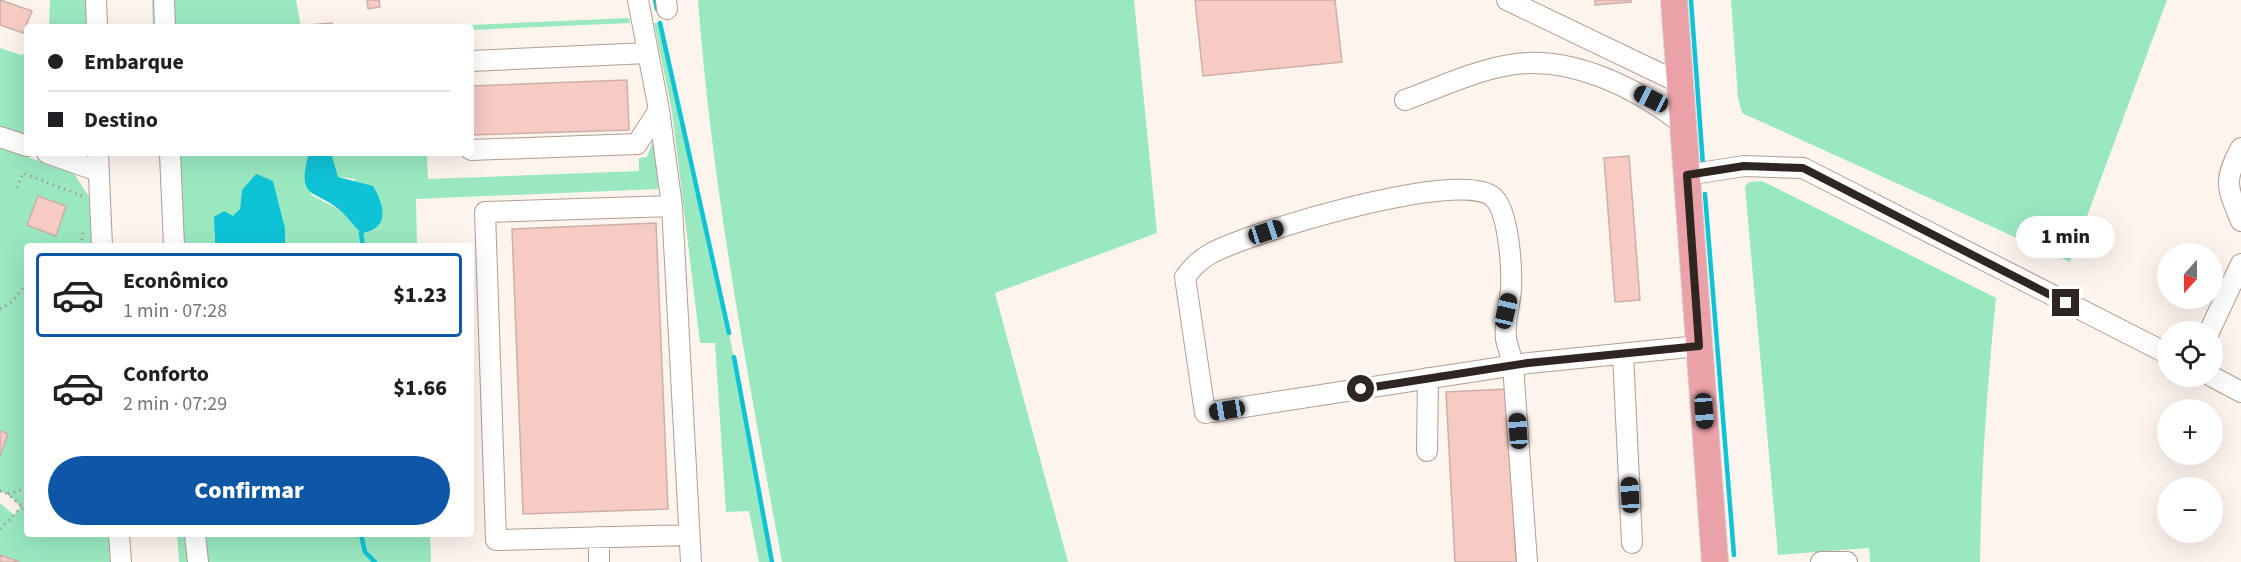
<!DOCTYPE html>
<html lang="pt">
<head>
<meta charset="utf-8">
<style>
	:root { --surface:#fff; --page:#f2f2f2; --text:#202124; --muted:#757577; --line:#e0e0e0; --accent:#0d57a6 }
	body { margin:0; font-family:"Source Sans 3",sans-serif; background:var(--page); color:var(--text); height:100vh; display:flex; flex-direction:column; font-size:22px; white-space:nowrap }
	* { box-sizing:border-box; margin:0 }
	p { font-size:20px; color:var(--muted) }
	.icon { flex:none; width:33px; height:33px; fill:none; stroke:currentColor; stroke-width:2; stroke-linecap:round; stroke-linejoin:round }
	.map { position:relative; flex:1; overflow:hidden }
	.panel { position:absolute; left:24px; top:243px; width:450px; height:294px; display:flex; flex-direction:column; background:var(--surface); border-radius:6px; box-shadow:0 6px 24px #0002 }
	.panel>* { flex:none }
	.guide { position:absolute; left:24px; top:24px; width:450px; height:132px; border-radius:6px; box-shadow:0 6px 24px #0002; display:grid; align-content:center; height:132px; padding:0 24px; background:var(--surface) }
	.needle { width:39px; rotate:201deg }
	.tools { position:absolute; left:2157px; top:243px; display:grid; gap:12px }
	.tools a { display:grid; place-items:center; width:66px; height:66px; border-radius:50%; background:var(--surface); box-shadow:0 6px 24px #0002; font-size:30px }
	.end { position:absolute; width:27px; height:27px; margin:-14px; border:8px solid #2f2621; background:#fff; box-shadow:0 0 0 3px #fff }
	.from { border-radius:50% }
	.bubble { position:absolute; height:42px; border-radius:21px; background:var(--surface); box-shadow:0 6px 24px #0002; font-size:20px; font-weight:800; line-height:42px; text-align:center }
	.car { position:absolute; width:18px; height:36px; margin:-18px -9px; border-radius:8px; box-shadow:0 0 4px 2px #0007; background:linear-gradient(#222 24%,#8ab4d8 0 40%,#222 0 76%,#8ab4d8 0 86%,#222 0) }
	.guide b { display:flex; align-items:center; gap:21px; height:57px; font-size:22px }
	.guide b+b { border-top:2px solid var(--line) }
	.guide i { width:15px; height:15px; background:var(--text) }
	ul { padding:10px 0 0; list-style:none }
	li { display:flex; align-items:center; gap:18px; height:84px; margin:0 12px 9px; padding:0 12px; border:3px solid transparent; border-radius:6px }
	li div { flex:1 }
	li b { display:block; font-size:22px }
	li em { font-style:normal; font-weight:800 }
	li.on { border-color:var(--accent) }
	li>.icon { width:54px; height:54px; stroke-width:1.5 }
	.cta { display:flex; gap:12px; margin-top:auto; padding:12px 24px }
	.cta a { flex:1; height:69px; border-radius:36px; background:var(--accent); color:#fff; font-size:24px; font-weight:800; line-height:69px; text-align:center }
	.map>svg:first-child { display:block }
	.green { fill:#99e8c0 }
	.water { fill:#0ec3d6 }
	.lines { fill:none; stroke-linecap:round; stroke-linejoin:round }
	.stream { stroke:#0ec3d6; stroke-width:4.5 }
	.building { fill:#f6cbc3; stroke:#ccafaa; stroke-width:1.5 }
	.minor-casing { stroke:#b49c8f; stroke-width:22 }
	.major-casing { stroke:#d5d4d3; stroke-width:28 }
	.path { stroke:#a69c96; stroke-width:3; stroke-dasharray:1.5 4.5; stroke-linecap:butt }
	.minor { stroke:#fff; stroke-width:20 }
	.major { stroke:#eaa1a7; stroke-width:26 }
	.route { stroke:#2f2621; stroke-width:8 }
</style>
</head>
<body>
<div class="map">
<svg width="2241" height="562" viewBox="0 0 2241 562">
	<rect width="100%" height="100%" fill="#fef4ee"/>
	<path class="green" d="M50 0H88V27H49Z
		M152 0H296L301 27H153Z
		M698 0H1134L1157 233 995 293 1068 562H782C748 376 712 189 698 0Z
		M1731 0H2167L2070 262 1742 113 1738 98Z
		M629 18 630 23 471 30V27H426Z
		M654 23H660L734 357 772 562H759L749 511 726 512 715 343H700L672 111Z
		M0 48 21 55 27 53V138L0 129Z
		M656 133 658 189 416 199 417 246H285V228L273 181 242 190 240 209 233 217 224 211 214 234 215 246H164L159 153H310L311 195 340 210 361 233 355 179 338 177 332 157 323 153 427 155 428 179 639 171V158L647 157Z
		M0 147 74 174 90 198 93 246H27V534H108L110 562H20L0 555V503L14 515 21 507 8 494 0 492Z
		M1762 181 1996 298C1987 386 1981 473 1980 562H1870L1869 548 1778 555 1745 187 1749 182Z
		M177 534H430L431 562H179Z"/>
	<path class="water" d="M309 153 332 156 338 177 373 186C385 206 390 229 361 233 354 226 348 218 341 211 314 188 296 201 309 153Z
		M256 174 273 181 285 228V246H215L214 217 224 211 233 216 240 209 242 190Z"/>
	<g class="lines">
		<path class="stream" d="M655 0 657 9
			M1691 0 1703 165
			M660 23 729 333
			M1705 194 1734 555
			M361 233 363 246
			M734 357 772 562
			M361 534 365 552 375 562"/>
	</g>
	<path class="building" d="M0 0 32 11 23 33 0 25Z
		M367 0H379L380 7 368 9Z
		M1195 0H1335L1342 62 1203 76Z
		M1595 0H1631V2L1595 5Z
		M332 23V27H308V25Z
		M627 80 629 130 471 135V86Z
		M1629 156 1640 300 1615 302 1604 158Z
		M38 196 66 206 56 236 27 225Z
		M656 223 668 509 523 514 512 229Z
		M1507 389 1516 562H1455L1446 392Z
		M0 431 8 434 0 456Z
		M0 555 20 562H0Z"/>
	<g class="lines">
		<defs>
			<path id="minor" d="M96 0 97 27
				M164 0 165 27
				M638 0 659 110 672 206
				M666 0 667 9
				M1507 0 1680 83
				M471 61 648 53
				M1405 100C1438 88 1474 71 1509 65 1570 54 1637 88 1683 124
				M0 137 27 146
				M2241 148C2223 181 2227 187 2241 221
				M471 150 637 144 659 110
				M47 153 98 171
				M98 153 102 246
				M170 153 174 246
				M1687 175 1744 166 1803 168 2168 354
				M2209 332 2241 264
				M1623 354 1632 543
				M2211 376 2241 392
				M1427 451 1428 378
				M119 534 121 562
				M195 534 198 562
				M689 535 496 540 485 212 672 206 691 562
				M599 537V562
				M1527 562 1513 365C1511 356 1508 347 1506 339 1504 321 1510 306 1511 289 1512 268 1509 211 1493 197 1461 168 1251 232 1212 253 1200 259 1193 267 1185 277L1205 413C1313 396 1421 379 1529 363L1699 346
				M1821 562H1847"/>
			<path id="major" d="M1674 0 1715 562"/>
		</defs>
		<use href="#minor" class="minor-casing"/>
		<use href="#major" class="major-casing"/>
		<path class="path" d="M17 188 23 173 82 196
			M81 246 83 233
			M0 309 12 302 27 283
			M0 491 8 494 27 511
			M8 494 27 488
			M0 529 22 507"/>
		<use href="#minor" class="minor"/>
		<use href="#major" class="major"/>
	</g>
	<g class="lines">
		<path class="route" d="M1361 389 1528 363 1699 346 1687 175 1744 166 1803 168 2066 303"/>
	</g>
</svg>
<div class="tools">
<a><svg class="needle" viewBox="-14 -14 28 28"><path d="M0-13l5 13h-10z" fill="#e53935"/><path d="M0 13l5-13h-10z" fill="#757577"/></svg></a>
<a><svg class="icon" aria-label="locate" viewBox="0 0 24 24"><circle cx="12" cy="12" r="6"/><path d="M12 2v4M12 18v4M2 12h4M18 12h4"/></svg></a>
<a>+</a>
<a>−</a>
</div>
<i class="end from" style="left:1361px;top:389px"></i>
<i class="end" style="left:2066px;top:303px"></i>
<div class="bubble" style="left:2016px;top:216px;width:99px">1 min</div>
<i class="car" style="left:1651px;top:99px;rotate:297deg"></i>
<i class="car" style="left:1266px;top:232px;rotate:72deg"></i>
<i class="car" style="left:1506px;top:311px;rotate:13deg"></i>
<i class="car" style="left:1227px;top:410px;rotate:261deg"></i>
<i class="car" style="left:1704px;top:411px;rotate:176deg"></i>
<i class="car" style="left:1518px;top:431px;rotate:356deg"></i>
<i class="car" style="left:1630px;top:495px;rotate:357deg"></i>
<div class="guide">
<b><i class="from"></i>Embarque</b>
<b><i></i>Destino</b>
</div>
<section class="panel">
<ul>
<li class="on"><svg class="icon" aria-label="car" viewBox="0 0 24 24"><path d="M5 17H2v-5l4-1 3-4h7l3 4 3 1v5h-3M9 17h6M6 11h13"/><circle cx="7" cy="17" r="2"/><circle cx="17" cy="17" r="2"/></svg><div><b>Econômico</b><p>1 min · 07:28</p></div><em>$1.23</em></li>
<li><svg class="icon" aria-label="car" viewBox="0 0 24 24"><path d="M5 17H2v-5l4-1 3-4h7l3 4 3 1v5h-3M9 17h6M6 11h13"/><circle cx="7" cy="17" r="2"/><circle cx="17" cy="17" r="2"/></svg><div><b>Conforto</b><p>2 min · 07:29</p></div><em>$1.66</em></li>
</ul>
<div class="cta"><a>Confirmar</a></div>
</section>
</div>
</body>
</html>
